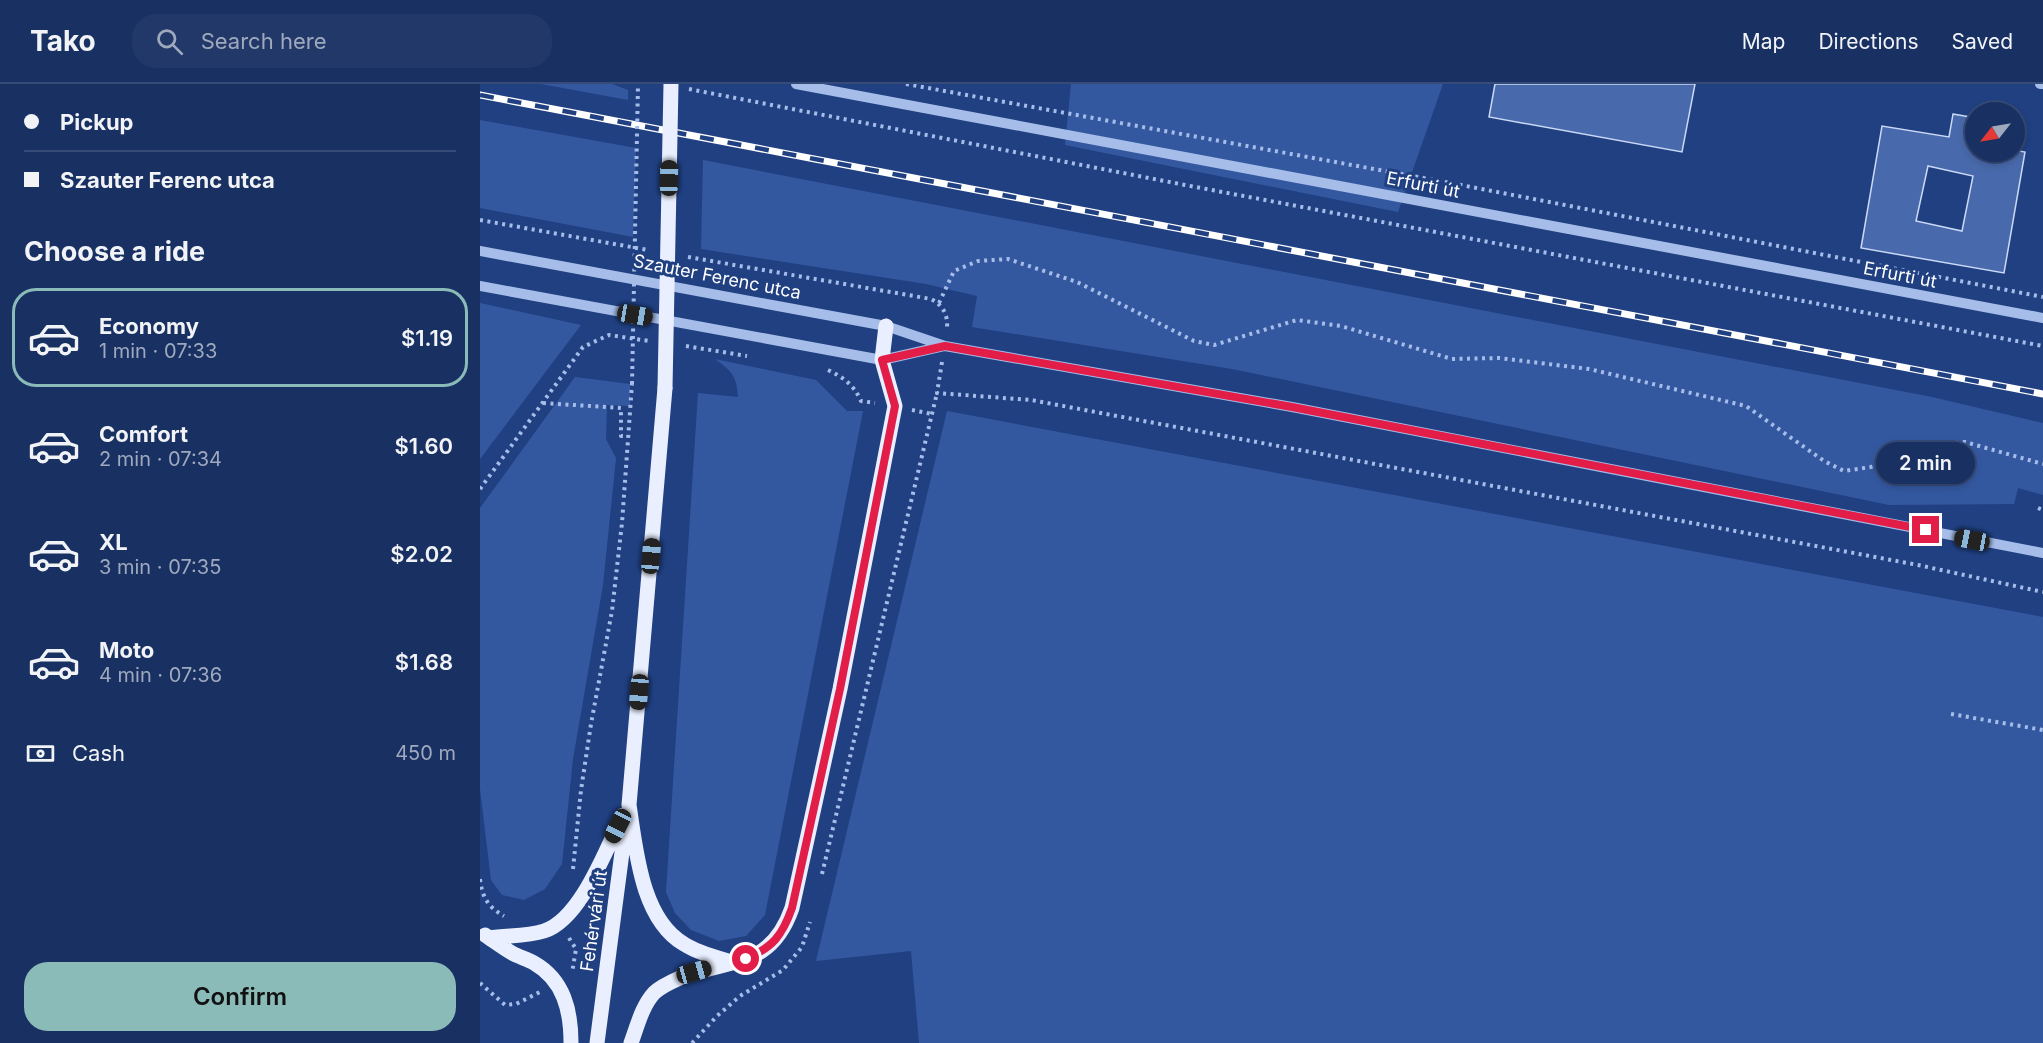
<!DOCTYPE html>
<html lang="en">
<head>
<meta charset="utf-8">
<style>
	:root { --surface:#183062; --page:#213868; --text:#f1f3f6; --muted:#9fa9be; --line:#364b77; --accent:#8bbbb9 }
	body { margin:0; font-family:Inter,sans-serif; background:var(--page); color:var(--text); height:100vh; display:flex; flex-direction:column; font-size:22px; white-space:nowrap }
	* { box-sizing:border-box; margin:0 }
	p { font-size:20px; color:var(--muted) }
	.icon { flex:none; width:33px; height:33px; fill:none; stroke:currentColor; stroke-width:2; stroke-linecap:round; stroke-linejoin:round }
	.map { position:relative; flex:1; overflow:hidden }
	.sheet { display:flex; flex-direction:column; background:var(--surface); width:480px }
	.sheet>* { flex:none }
	.top-card { display:grid; align-content:center; height:132px; padding:0 24px; background:var(--surface) }
	.needle { width:39px; rotate:239deg }
	.fabs { position:absolute; left:1485px; top:18px; display:grid; gap:12px }
	.fabs a { display:grid; place-items:center; width:60px; height:60px; border-radius:50%; background:var(--surface); box-shadow:0 3px 9px #0003,0 0 0 2px var(--line); font-size:30px }
	.end { position:absolute; width:27px; height:27px; margin:-14px; border:8px solid #e11d48; background:#fff; box-shadow:0 0 0 3px #fff }
	.from { border-radius:50% }
	.bubble { position:absolute; height:42px; border-radius:21px; background:var(--surface); box-shadow:0 3px 9px #0003,0 0 0 2px var(--line); font-size:20px; font-weight:600; line-height:42px; text-align:center }
	.car { position:absolute; width:18px; height:36px; margin:-18px -9px; border-radius:8px; box-shadow:0 0 4px 2px #0007; background:linear-gradient(#222 24%,#8ab4d8 0 40%,#222 0 76%,#8ab4d8 0 86%,#222 0) }
	.top-card b { display:flex; align-items:center; gap:21px; height:57px; font-size:22px }
	.top-card b+b { border-top:2px solid var(--line) }
	.top-card i { width:15px; height:15px; background:var(--text) }
	ul { padding:0; list-style:none }
	li { display:flex; align-items:center; gap:18px; height:99px; margin:0 12px 9px; padding:0 12px; border:3px solid transparent; border-radius:24px }
	li div { flex:1 }
	li b { display:block; font-size:22px }
	li em { font-style:normal; font-weight:600 }
	li.on { border-color:var(--accent) }
	li>.icon { width:54px; height:54px; stroke-width:1.5 }
	h2 { padding:0 24px; font-size:27px; line-height:72px }
	.pay { display:flex; align-items:center; gap:15px; height:66px; padding:0 24px; font-size:22px }
	.pay p { margin-inline-start:auto }
	.button { display:flex; gap:12px; margin-top:auto; padding:12px 24px }
	.button a { flex:1; height:69px; border-radius:24px; background:var(--accent); color:#111; font-size:24px; font-weight:600; line-height:69px; text-align:center }
	header { display:flex; align-items:center; gap:36px; box-sizing:border-box; height:84px; padding:0 30px; background:var(--surface); border-bottom:2px solid var(--line) }
	header strong { font-size:28px }
	nav { display:flex; gap:33px; margin-inline-start:auto; font-size:21px }
	.search { width:420px; height:54px; background:var(--page); display:flex; align-items:center; gap:15px; box-sizing:border-box; padding:0 21px; border-radius:24px; color:var(--muted); font-size:22px }
	main { display:flex; flex:1; min-height:0 }
	.map>svg:first-child { display:block }
	.green { fill:#3458a0 }
	.building { fill:#4869ab; stroke:#cad9f6; stroke-width:1.5; fill-rule:evenodd }
	.lines { fill:none; stroke-linecap:round; stroke-linejoin:round }
	.path { stroke:#a6bde9; stroke-width:4; stroke-dasharray:3 4.5; stroke-linecap:butt }
	.minor { stroke:#a6bde9; stroke-width:10 }
	.major { stroke:#e9effe; stroke-width:15 }
	.rail-casing { stroke:#fff; stroke-width:7 }
	.rail { stroke:#204082; stroke-width:4.5; stroke-dasharray:14; stroke-linecap:butt }
	.path-bridge { stroke:#a6bde9; stroke-width:4; stroke-dasharray:3 4.5; stroke-linecap:butt }
	.major-bridge { stroke:#e9effe; stroke-width:15 }
	.route { stroke:#e11d48; stroke-width:8 }
	.labels { text-anchor:middle; stroke-width:6; stroke-linejoin:round; paint-order:stroke }
	.street-label { font-size:18px; fill:#fff; stroke:#204082 }
</style>
</head>
<body>
<header>
<strong>Tako</strong>
<div class="search"><svg class="icon" aria-label="search" viewBox="0 0 24 24"><circle cx="10" cy="10" r="6"/><path d="M15 15l6 6"/></svg>Search here</div>
<nav><a>Map</a><a>Directions</a><a>Saved</a></nav>
</header>
<main>
<section class="sheet">
<div class="top-card">
<b><i class="from"></i>Pickup</b>
<b><i></i>Szauter Ferenc utca</b>
</div>
<h2>Choose a ride</h2>
<ul>
<li class="on"><svg class="icon" aria-label="car" viewBox="0 0 24 24"><path d="M5 17H2v-5l4-1 3-4h7l3 4 3 1v5h-3M9 17h6M6 11h13"/><circle cx="7" cy="17" r="2"/><circle cx="17" cy="17" r="2"/></svg><div><b>Economy</b><p>1 min · 07:33</p></div><em>$1.19</em></li>
<li><svg class="icon" aria-label="car" viewBox="0 0 24 24"><path d="M5 17H2v-5l4-1 3-4h7l3 4 3 1v5h-3M9 17h6M6 11h13"/><circle cx="7" cy="17" r="2"/><circle cx="17" cy="17" r="2"/></svg><div><b>Comfort</b><p>2 min · 07:34</p></div><em>$1.60</em></li>
<li><svg class="icon" aria-label="car" viewBox="0 0 24 24"><path d="M5 17H2v-5l4-1 3-4h7l3 4 3 1v5h-3M9 17h6M6 11h13"/><circle cx="7" cy="17" r="2"/><circle cx="17" cy="17" r="2"/></svg><div><b>XL</b><p>3 min · 07:35</p></div><em>$2.02</em></li>
<li><svg class="icon" aria-label="car" viewBox="0 0 24 24"><path d="M5 17H2v-5l4-1 3-4h7l3 4 3 1v5h-3M9 17h6M6 11h13"/><circle cx="7" cy="17" r="2"/><circle cx="17" cy="17" r="2"/></svg><div><b>Moto</b><p>4 min · 07:36</p></div><em>$1.68</em></li>
</ul>
<div class="pay"><svg class="icon" aria-label="cash" viewBox="0 0 24 24"><path d="M3 7h18v10H3z"/><circle cx="12" cy="12" r="2"/></svg>Cash<p>450 m</p></div>
<div class="button"><a>Confirm</a></div>
</section>
<div class="map">
<svg width="1563" height="959" viewBox="0 0 1563 959">
	<rect width="100%" height="100%" fill="#204082"/>
	<path class="green" d="M61 0H132L148 6V16Z
		M591 0H963L918 128 585 61Z
		M0 36 156 64 153 153 0 124Z
		M223 76 1452 313 1563 339V411L1538 404 1534 420 1409 421 752 285 492 243 497 212 446 200 221 165Z
		M0 219 101 241 0 375Z
		M235 275 336 296 367 327H383L285 831 266 852 239 857 211 846 195 829 186 808 218 309 258 313C257 293 252 287 235 275Z
		M95 293 150 300V322L127 321 126 355 136 374 123 501 93 675 82 780 65 805 44 816 22 811 11 796 0 705V424Z
		M467 327 1563 533V959H439L431 867 336 877Z"/>
	<path class="building" d="M1015 0H1215L1202 68 1009 33Z
		M1473 30 1496 34V68L1534 66 1545 68 1524 189 1381 164 1402 42 1469 53ZM1448 82 1493 92 1482 147 1436 137Z"/>
	<g class="lines">
		<path class="path" d="M426 0 960 97 1563 213
			M209 5 705 101 1563 262
			M0 136 168 166
			M208 173 451 215C463 221 468 231 467 244
			M459 219 474 187 498 177 528 175 597 198 714 257 734 261 817 236 861 242 972 275 1019 274 1109 285 1266 322 1344 377 1364 387 1391 383 1448 361 1485 358 1563 380
			M206 262 267 272
			M462 278 457 309 551 316 1438 481 1563 508
			M348 286C363 293 374 301 381 317L395 319
			M63 319 141 324V352H147
			M432 326 452 330
			M0 405 103 263 129 251 169 257
			M1558 424 1563 426
			M1471 630 1563 646
			M93 785 101 706 111 640 132 527 142 439 152 300
			M342 790 457 309
			M0 795C2 813 8 823 24 832
			M89 854 96 865 92 889
			M0 899 25 921 36 920 60 908
			M212 959 237 932 260 912 303 886 322 863 330 838"/>
		<path class="minor" d="M316 0 1563 234
			M1560 0H1563
			M0 167 406 242 465 262 812 323 1563 469
			M0 202 402 276 464 262"/>
		<path class="major" d="M185 304 149 721C156 765 161 835 204 860 218 869 235 873 252 878
			M5 851C14 857 23 864 32 869 39 873 47 875 54 879 84 896 91 927 91 959
			M9 854C27 851 46 853 64 847 101 835 126 765 143 731
			M117 959 146 738
			M151 959C157 943 162 922 174 909 181 902 193 897 202 893 253 874 291 884 312 824L360 605 415 322 402 276 406 242"/>
		<defs>
			<path id="rail" d="M0 11 1563 310"/>
		</defs>
		<use href="#rail" class="rail-casing"/>
		<use href="#rail" class="rail"/>
		<path class="path-bridge" d="M152 300 158 0"/>
		<path class="major-bridge" d="M185 304 191 0"/>
	</g>
	<g class="lines">
		<path class="route" d="M266 875C293 863 302 852 312 824L360 605 415 322 402 276 465 262 812 323 1446 446"/>
	</g>
	<g class="labels">
		<g class="street-label">
			<text transform="translate(943 101) rotate(11)" y="6">Erfurti út</text>
			<text transform="translate(1420 191) rotate(11)" y="6">Erfurti út</text>
			<text transform="translate(237 193) rotate(11)" y="6">Szauter Ferenc utca</text>
			<text transform="translate(114 837) rotate(-82)" y="6">Fehérvári út</text>
		</g>
	</g>
</svg>
<div class="fabs">
<a><svg class="needle" viewBox="-14 -14 28 28"><path d="M0-13l5 13h-10z" fill="#e53935"/><path d="M0 13l5-13h-10z" fill="#9fa9be"/></svg></a>
</div>
<i class="end from" style="left:266px;top:875px"></i>
<i class="end" style="left:1446px;top:446px"></i>
<div class="bubble" style="left:1396px;top:358px;width:99px">2 min</div>
<i class="car" style="left:189px;top:94px;rotate:1deg"></i>
<i class="car" style="left:155px;top:231px;rotate:100deg"></i>
<i class="car" style="left:1492px;top:456px;rotate:281deg"></i>
<i class="car" style="left:171px;top:472px;rotate:5deg"></i>
<i class="car" style="left:159px;top:608px;rotate:185deg"></i>
<i class="car" style="left:138px;top:742px;rotate:207deg"></i>
<i class="car" style="left:214px;top:888px;rotate:74deg"></i>
</div>
</main>
</body>
</html>
